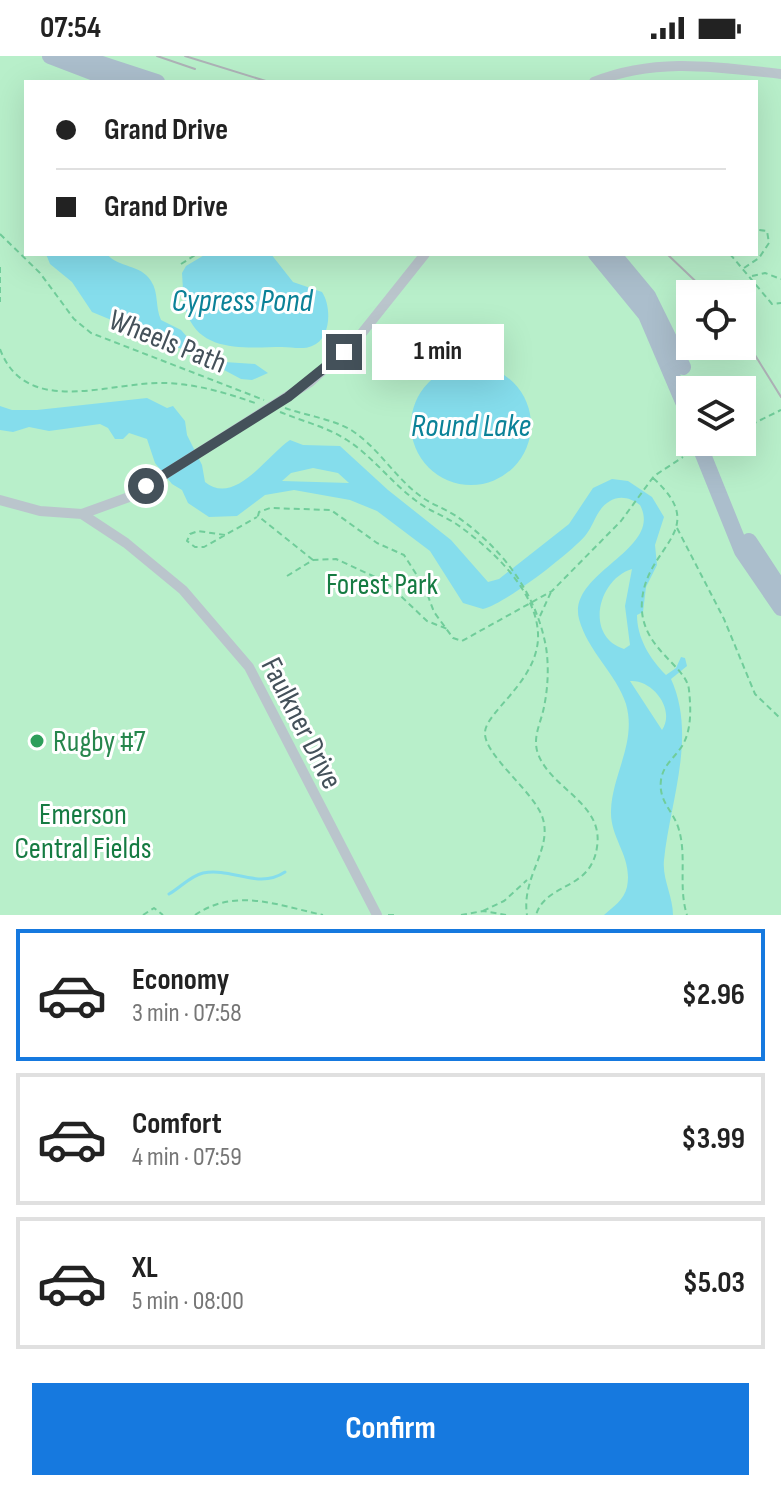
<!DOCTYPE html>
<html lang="en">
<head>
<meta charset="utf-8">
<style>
	:root { --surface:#fff; --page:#f2f2f2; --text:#222; --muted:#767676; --line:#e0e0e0; --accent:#1679df }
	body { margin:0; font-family:"Sofia Sans Condensed",sans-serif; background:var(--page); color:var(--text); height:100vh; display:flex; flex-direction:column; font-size:30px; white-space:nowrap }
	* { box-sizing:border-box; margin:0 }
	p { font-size:26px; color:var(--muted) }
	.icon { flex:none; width:44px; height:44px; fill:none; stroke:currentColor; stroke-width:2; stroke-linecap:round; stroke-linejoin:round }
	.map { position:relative; height:859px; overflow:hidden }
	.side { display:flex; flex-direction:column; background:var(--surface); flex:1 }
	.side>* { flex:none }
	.top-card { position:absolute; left:24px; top:24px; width:734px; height:176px; border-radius:0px; box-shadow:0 8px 32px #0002; display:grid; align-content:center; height:176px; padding:0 32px; background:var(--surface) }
	.fabs { position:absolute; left:676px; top:224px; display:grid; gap:16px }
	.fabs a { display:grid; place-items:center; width:80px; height:80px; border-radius:0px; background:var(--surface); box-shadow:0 8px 32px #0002; font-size:40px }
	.end { position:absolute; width:36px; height:36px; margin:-18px; border:10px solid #44515a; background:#fff; box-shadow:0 0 0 4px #fff }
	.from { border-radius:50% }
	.bubble { position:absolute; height:56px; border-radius:0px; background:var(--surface); box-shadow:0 8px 32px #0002; font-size:26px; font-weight:700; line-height:56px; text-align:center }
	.top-card b { display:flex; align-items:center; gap:28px; height:76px; font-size:30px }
	.top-card b+b { border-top:2px solid var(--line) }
	.top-card i { width:20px; height:20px; background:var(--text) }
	ul { padding:14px 0 0; list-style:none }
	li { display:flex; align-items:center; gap:24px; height:132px; margin:0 16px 12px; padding:0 16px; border:4px solid var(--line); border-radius:0px }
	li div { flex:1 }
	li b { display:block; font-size:30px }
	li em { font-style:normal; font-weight:700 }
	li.on { border-color:var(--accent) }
	li>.icon { width:72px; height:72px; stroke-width:1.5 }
	.cta { display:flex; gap:16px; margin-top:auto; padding:16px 32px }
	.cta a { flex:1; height:92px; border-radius:0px; background:var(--accent); color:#fff; font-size:32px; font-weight:700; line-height:92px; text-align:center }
	.status { display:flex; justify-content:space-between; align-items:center; height:56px; padding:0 40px; background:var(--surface); direction:ltr }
	.status svg { height:22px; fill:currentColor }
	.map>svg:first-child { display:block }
	.green { fill:#b8efca; fill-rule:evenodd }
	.water { fill:#85ddec; fill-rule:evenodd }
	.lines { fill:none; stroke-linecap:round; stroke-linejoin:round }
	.stream { stroke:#85ddec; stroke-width:3 }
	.path { stroke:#70cd9a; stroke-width:2; stroke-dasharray:6 4; stroke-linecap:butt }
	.minor { stroke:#bac5cc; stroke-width:10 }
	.primary { stroke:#abbecc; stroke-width:16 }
	.tram { stroke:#aeb2b7; stroke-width:2 }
	.route { stroke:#44515a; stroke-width:10 }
	.leisure-dot { fill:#2e9e5b; stroke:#fff; stroke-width:3 }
	.labels { text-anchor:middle; stroke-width:6; stroke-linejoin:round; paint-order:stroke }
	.street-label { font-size:30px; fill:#44515a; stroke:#fff }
	.park-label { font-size:30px; fill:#157b42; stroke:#fff }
	.leisure-label { font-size:30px; fill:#27864d; stroke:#fff; text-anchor:start }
	.water-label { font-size:32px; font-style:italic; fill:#0b8298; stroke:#fff }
</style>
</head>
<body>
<div class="status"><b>07:54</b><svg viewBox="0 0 49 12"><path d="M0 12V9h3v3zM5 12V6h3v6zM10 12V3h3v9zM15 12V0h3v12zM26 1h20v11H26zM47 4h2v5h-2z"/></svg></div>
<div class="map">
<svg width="781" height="859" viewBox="0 0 781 859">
	<rect width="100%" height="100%" fill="#efecec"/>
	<path class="green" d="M0 0H781V859H0ZM26 26H756V198H26ZM690 238H742V290H690ZM690 334H742V386H690Z"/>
	<path class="water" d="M46 198H107C118 212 141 208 151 225 159 237 155 251 161 264L181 274 204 300 224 306 255 308 268 317 252 324 241 323 194 298 92 256 72 226 50 208Z
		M206 198H271L293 226 322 236C332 251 331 283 312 290 303 294 292 291 282 291 250 291 203 298 188 260 183 249 183 230 182 217L186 210Z
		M411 369a60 60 0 1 1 120 0a60 60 0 1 1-120 0Z
		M147 342 167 352 173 350 185 365 187 379 202 409 205 426C235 451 268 398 290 384L303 389 340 390 388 434 451 484 488 526 499 523 569 468 593 432 612 423 628 425 652 441 664 461 655 489 657 509 646 531 643 556 637 559C637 582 650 603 666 619L676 612 681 601 685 602 687 610 671 623C697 680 670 745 664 804 662 823 673 840 673 859H604C613 851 624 844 627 831 633 801 610 783 611 755 612 718 637 687 626 648 616 617 588 596 579 563 567 516 664 494 640 449 631 442 620 439 610 445 596 453 595 468 585 480 569 498 505 548 483 553L463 547 430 495 377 455 350 444 294 434 265 439 237 460 209 461 188 447 182 434 172 428 155 407 147 383 129 377 123 383H115L108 372 100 368 49 375 29 371 13 376 0 374V350L12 354H37ZM313 412 338 417 349 427 282 425 291 417ZM632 513 625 550 630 589 624 593C584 580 598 523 632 513ZM630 625C652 623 676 653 662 674Z"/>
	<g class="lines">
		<path class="stream" d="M169 838C180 832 190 820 203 817 232 811 258 834 285 816"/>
		<path class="path" d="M0 178 40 217 74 263 91 277 264 344
			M730 198 772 248 781 247
			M181 208 197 198
			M0 211V246
			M744 212 759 202 769 187 767 175 759 174 756 177
			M752 220 765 217 781 223
			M0 293C26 363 111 325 165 327 196 328 227 337 255 347
			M285 352C307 360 335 363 354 376 379 393 395 421 419 439 430 448 444 452 456 460 501 491 536 536 546 591 549 610 548 632 544 651 541 667 532 681 538 698 552 734 604 747 597 791 591 835 546 826 536 859
			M280 356C302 365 327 371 347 384 373 401 391 426 415 444 430 456 448 461 462 472 495 496 540 539 538 583 536 626 486 656 485 676 483 698 532 734 542 760 554 793 521 820 527 859
			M742 373 781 354
			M653 422C712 475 646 489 642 545 638 592 687 609 689 634 691 653 692 677 680 693 672 704 663 710 661 724 658 746 674 755 679 774 687 802 678 831 687 859
			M677 472 724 563 755 638 781 663
			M225 479 198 475 190 478 187 485 195 491H204L257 461
			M313 504 258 460 259 456 270 452 331 454 377 487 404 499 425 532 434 556 453 582 462 585 552 535 621 465 654 420 683 401
			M287 520 313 504 336 503 386 526 427 565 450 574
			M540 560 551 536
			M483 855 504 845 527 824
			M143 859 154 852 163 859
			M195 859C236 831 280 850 323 859
			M388 859H398
			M461 859 483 855 506 859"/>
		<path class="minor" d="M594 26C656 1 717 11 781 18
			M0 444 40 455 82 458 129 441 310 326 358 282 425 198
			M82 458 126 487 183 534 249 611 377 859"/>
		<path class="primary" d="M50 0 118 26
			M77 0 157 26
			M596 198 646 259 690 362
			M613 198 648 240 683 311
			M698 386 742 495 781 552
			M749 485 781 534"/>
		<path class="tram" d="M157 0 195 13
			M185 0 269 26
			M667 198 709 238
			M742 278 781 341"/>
	</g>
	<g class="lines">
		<path class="route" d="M146 430 288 341 344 296"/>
	</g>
	<circle class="leisure-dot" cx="37" cy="685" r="8"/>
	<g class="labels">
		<g class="street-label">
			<text transform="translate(168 285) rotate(22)" y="10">Wheels Path</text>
			<text transform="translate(302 667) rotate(63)" y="10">Faulkner Drive</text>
		</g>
		<g class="park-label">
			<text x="382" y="538">Forest Park</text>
			<text x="83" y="768">Emerson<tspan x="83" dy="34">Central Fields</tspan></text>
		</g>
		<g class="leisure-label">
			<text x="53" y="695">Rugby #7</text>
		</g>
		<g class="water-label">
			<text x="242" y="255">Cypress Pond</text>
			<text x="471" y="380">Round Lake</text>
		</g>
	</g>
</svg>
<div class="fabs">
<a><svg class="icon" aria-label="locate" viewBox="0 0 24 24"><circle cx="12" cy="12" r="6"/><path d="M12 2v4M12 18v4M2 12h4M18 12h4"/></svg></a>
<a><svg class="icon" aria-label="layers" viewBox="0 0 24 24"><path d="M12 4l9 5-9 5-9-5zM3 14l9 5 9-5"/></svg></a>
</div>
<i class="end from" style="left:146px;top:430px"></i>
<i class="end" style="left:344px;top:296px"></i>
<div class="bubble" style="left:372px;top:268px;width:132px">1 min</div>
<div class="top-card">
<b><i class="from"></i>Grand Drive</b>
<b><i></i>Grand Drive</b>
</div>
</div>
<section class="side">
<ul>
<li class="on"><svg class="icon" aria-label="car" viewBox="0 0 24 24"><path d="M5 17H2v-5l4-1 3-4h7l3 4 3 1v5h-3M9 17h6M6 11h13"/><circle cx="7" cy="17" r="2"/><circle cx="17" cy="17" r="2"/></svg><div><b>Economy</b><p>3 min · 07:58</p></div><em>$2.96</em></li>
<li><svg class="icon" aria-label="car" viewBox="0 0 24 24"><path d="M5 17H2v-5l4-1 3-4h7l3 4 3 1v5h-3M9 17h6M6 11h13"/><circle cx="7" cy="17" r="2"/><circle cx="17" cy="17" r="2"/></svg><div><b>Comfort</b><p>4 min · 07:59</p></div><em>$3.99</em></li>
<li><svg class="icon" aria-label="car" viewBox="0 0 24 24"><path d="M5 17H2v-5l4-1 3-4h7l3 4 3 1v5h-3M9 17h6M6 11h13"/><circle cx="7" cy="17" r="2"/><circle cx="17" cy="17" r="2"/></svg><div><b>XL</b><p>5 min · 08:00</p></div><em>$5.03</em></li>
</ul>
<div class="cta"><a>Confirm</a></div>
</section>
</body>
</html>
